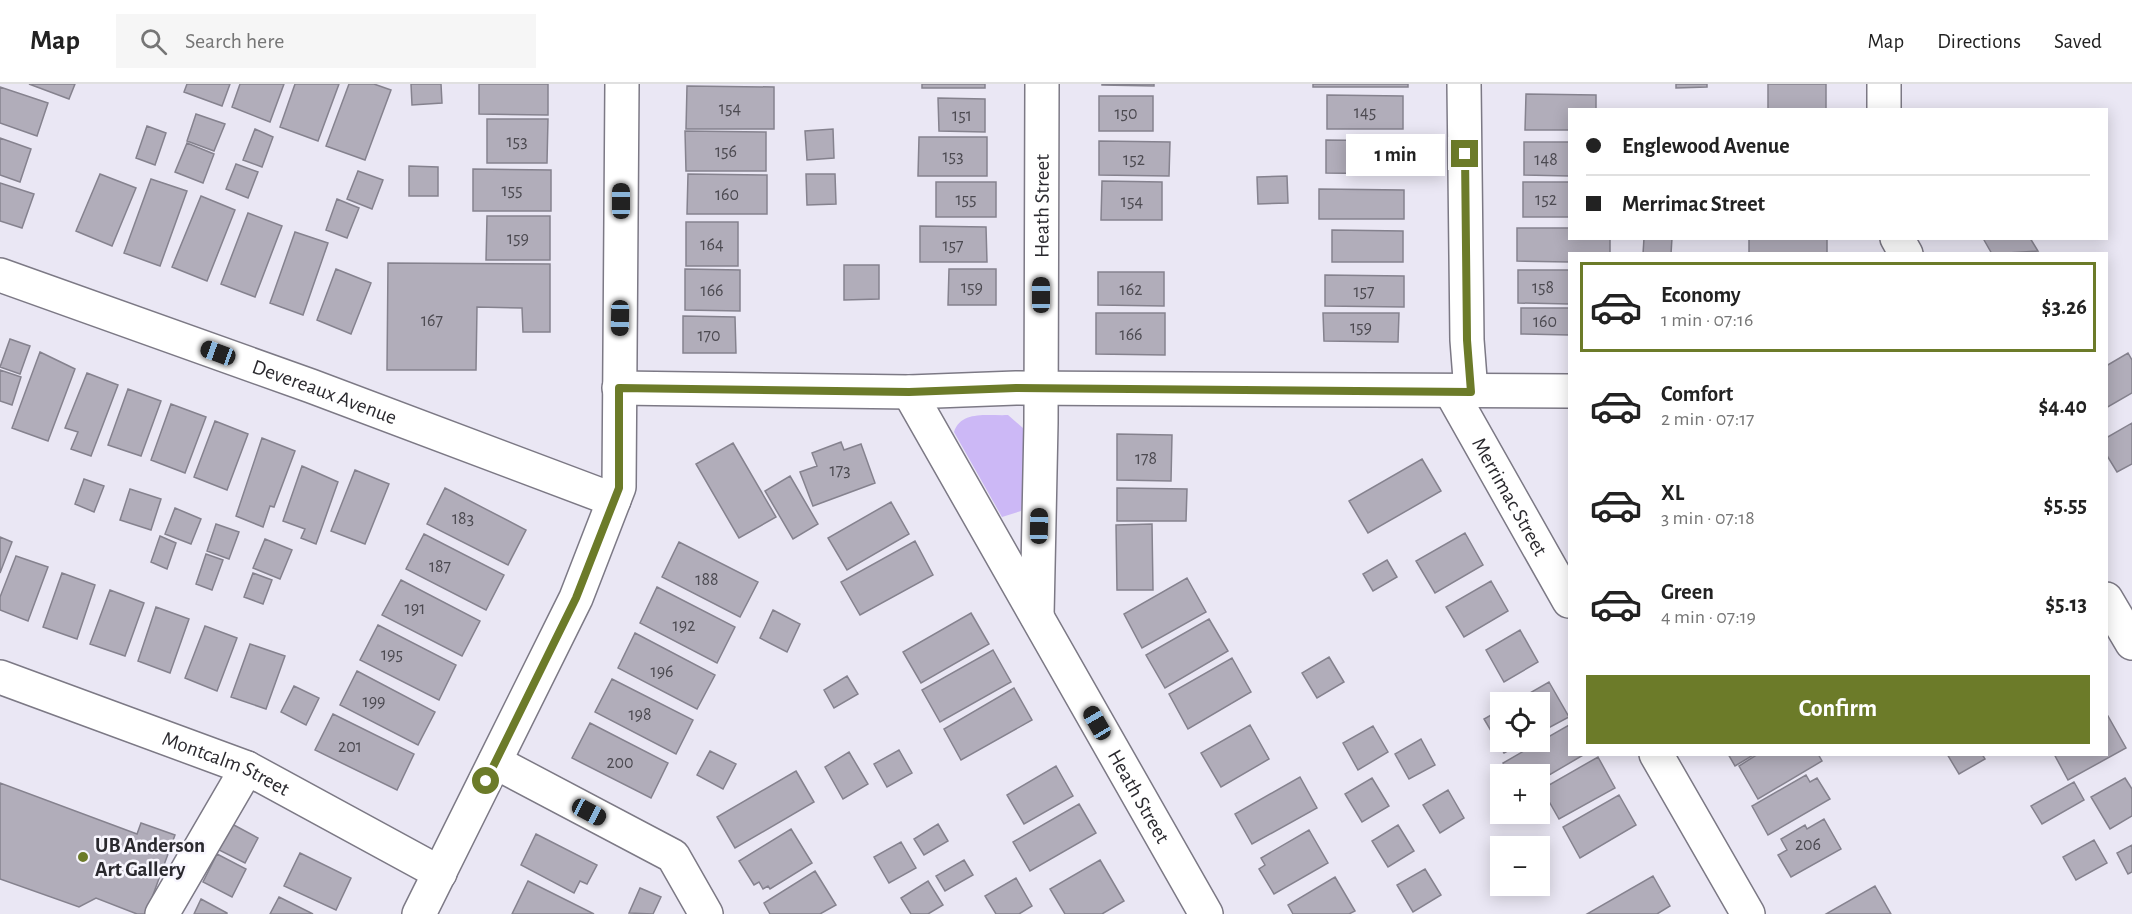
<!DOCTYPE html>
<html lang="en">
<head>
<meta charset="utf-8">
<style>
	:root { --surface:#fff; --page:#f6f6f6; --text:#222; --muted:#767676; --line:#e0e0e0; --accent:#6c7b29 }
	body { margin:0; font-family:"Alegreya Sans",sans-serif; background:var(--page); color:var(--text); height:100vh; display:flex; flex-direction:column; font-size:22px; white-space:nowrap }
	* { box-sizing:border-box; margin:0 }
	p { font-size:20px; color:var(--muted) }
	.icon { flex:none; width:33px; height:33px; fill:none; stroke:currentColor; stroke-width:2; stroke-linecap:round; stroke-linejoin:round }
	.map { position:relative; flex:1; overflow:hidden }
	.side { position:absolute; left:1568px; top:168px; width:540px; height:504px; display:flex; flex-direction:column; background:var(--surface); border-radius:0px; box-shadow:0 3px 15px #0003 }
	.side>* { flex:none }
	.banner { position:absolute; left:1568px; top:24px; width:540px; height:132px; border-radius:0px; box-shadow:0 3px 15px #0003; display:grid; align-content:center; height:132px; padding:0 18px; background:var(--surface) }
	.controls { position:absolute; left:1490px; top:608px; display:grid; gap:12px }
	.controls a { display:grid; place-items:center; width:60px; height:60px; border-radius:0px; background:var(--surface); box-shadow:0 3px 15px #0003; font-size:30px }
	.end { position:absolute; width:27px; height:27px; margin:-14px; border:8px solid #6c7b29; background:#fff; box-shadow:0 0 0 3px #fff }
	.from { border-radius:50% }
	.bubble { position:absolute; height:42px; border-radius:0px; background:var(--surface); box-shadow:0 3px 15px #0003; font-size:20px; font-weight:600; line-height:42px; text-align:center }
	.car { position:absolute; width:18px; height:36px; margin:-18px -9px; border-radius:8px; box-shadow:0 0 4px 2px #0007; background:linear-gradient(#222 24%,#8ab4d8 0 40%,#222 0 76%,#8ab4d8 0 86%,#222 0) }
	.banner b { display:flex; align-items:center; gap:21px; height:57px; font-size:22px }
	.banner b+b { border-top:2px solid var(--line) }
	.banner i { width:15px; height:15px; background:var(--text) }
	ul { padding:10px 0 0; list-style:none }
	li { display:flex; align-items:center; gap:18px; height:90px; margin:0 12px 9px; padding:0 6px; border:3px solid transparent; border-radius:0px }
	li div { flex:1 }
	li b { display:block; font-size:22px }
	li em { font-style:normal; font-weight:600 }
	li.active { border-color:var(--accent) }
	li>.icon { width:54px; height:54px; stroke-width:1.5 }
	.primary-button { display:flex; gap:12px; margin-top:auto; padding:12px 18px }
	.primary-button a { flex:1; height:69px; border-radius:0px; background:var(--accent); color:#fff; font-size:24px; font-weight:600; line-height:69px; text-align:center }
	header { display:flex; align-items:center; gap:36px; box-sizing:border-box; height:84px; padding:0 30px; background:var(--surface); border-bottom:2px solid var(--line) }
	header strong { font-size:28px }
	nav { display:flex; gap:33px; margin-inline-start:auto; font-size:21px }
	.search { width:420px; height:54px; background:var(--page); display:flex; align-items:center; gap:15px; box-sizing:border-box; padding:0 21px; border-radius:0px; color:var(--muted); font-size:22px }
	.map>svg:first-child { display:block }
	.green { fill:#ccb8f6 }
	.building { fill:#b1adba; stroke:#85828e; stroke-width:1.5 }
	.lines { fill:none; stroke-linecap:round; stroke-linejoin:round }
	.minor-casing { stroke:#7c7985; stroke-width:36 }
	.minor { stroke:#fff; stroke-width:33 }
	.route { stroke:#6c7b29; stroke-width:8 }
	.poi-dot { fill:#6c7b29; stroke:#f7f5fd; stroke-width:2 }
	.labels { text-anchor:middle; stroke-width:5; stroke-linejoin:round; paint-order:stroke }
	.number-label { font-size:18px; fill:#4c4a51 }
	.street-label { font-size:21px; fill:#2a292e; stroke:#f7f5fd }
	.poi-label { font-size:21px; font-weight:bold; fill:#2a292e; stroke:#f7f5fd; text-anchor:start }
</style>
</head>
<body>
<header>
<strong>Map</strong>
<div class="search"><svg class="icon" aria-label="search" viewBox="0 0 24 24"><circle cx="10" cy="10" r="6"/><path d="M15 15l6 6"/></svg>Search here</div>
<nav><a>Map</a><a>Directions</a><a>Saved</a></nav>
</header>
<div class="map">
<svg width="2132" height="830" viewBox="0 0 2132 830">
	<rect width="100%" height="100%" fill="#eae7f4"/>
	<path class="green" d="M1008 331 1023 344 1024 419 1021 427 1002 433 954 348C961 326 988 332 1008 331Z"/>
	<path class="building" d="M29 0H75L69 15Z
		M187 0H230L222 22 184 8Z
		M240 0H284L270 38 232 23Z
		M295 0H339L318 57 280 43Z
		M349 0H374L391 6 365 76 326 62Z
		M411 0H441L442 19 412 21Z
		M479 0H548V31L479 30Z
		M922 0H985V4H922Z
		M1102 0H1154V2L1102 1Z
		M1313 0H1408V3H1313Z
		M1676 0H1707V3L1676 4Z
		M1768 0H1826V26H1768Z
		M687 2 774 3V45H686Z
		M0 3 48 19 37 52 0 39Z
		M1526 10 1596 11V26H1569V46H1525Z
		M1327 11 1403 12V45H1327Z
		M1099 12H1153V47H1099Z
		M938 14 985 15V48L939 47Z
		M196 30 225 40 214 67 187 57Z
		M487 35H548L547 79H487Z
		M147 42 166 49 155 81 136 74Z
		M255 45 273 53 262 83 243 76Z
		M833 45 834 74 807 76 805 47Z
		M685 47 766 48V87H686Z
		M919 53H987V92H918Z
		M0 54 31 65 20 98 0 91Z
		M1326 56 1404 57V90L1326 89Z
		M1099 57 1170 58 1169 92 1099 91Z
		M1524 58H1569V92L1524 91Z
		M187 59 214 70 203 99 175 88Z
		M236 80 258 88 248 114 226 105Z
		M409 82 438 83V112H409Z
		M473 85 551 86V127H473Z
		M358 87 383 96 372 125 347 115Z
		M100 90 136 104 112 162 76 147Z
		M688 90 767 91V130H687Z
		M806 90H835L836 120 807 121Z
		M1287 92 1288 119 1258 120 1257 93Z
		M151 95 187 107 160 182 124 169Z
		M1102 97 1162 98V136H1101Z
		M936 98H996V133H936Z
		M1523 98H1569V133H1523Z
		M0 99 34 110 22 144 0 137Z
		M1319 105 1404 106V135H1319Z
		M201 112 235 126 207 197 172 183Z
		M337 115 359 124 347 154 326 146Z
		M248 129 282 142 255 213 221 200Z
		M487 132H550V176H486Z
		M686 138H738V182H686Z
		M920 142 986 143 987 178H920Z
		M1517 144H1569V154H1610V170H1569V178L1517 177Z
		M1332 146 1403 147V178H1332Z
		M295 148 328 159 303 231 270 219Z
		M1644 154H1672L1671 170H1643Z
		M1749 154H1827V170H1749Z
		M1986 154H2030L2038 167 1992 170 1984 156Z
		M388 179 550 180V248H523L522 224 477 223 476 286H387Z
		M844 181H879V215L844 216Z
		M336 185 371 199 351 250 317 236Z
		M685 185 740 186V227L685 226Z
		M949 185H996V221H948Z
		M1518 186H1569V220L1518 219Z
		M1098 188H1164V222L1098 221Z
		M1325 191 1404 192V223L1325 222Z
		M1521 224H1569V251L1521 250Z
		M1096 229H1165V271L1096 270Z
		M1323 229H1399L1398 258 1324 257Z
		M683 232 735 233 736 269H683Z
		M10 255 30 262 20 290 0 283Z
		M40 268 75 285 48 357 12 344Z
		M2128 269 2132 276V309L2106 324V282Z
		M0 286 21 293 12 321 0 317Z
		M87 289 118 301 91 372 71 365 78 348 65 344Z
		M128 305 161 317 141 372 108 361Z
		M171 320 206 333 185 389 151 376Z
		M215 337 248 350 227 406 194 393Z
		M2132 339V380L2117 388 2106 370V354Z
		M1117 350 1172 351 1171 397 1117 396Z
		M262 354 295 367 274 423 270 422 263 443 236 432Z
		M841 358 844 366 861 360 875 399 813 422 800 388 817 382 812 369Z
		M733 359 776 433 739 454 696 380Z
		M1422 375 1441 407 1368 449 1349 417Z
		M302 382 338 398 316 460 301 454 305 445 283 437Z
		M355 386 389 400 365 460 331 447Z
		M790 392 818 440 793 455 765 407Z
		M84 395 104 402 94 428 75 420Z
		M445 404 526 446 508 481 427 440Z
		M1117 404 1187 405 1186 437H1117Z
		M130 405 161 415 151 446 120 436Z
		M891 418 909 450 847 486 828 454Z
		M175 424 201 435 191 460 165 450Z
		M216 440 239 448 229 475 207 467Z
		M1152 440 1153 506H1117L1116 441Z
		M1465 449 1483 481 1435 509 1416 477Z
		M424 450 504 491 486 526 406 485Z
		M160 452 176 459 167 485 151 478Z
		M0 453 12 458 0 489Z
		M265 455 292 466 280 495 253 484Z
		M915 457 933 491 860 531 841 498Z
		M679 458 758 498 740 533 662 493Z
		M206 470 223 476 212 506 196 500Z
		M16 472 48 483 28 537 0 526V513Z
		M1387 476 1397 493 1373 507 1363 490Z
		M62 489 95 501 77 555 43 543Z
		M253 489 272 496 263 520 244 513Z
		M1187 494 1206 528 1142 564 1124 530Z
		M401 496 480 537 462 572 382 531Z
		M1491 497 1508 527 1464 553 1446 523Z
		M657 503 735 543 717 579 640 539Z
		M110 506 144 519 125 572 90 560Z
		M156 523 189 535 170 589 138 577Z
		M773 526 800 540 787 568 760 554Z
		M971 529 989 560 921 599 903 568Z
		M1209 535 1228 567 1165 604 1146 571Z
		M378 541 456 581 439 616 360 576Z
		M205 542 237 554 217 607 185 594Z
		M1520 546 1538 578 1504 598 1486 566Z
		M635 549 715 591 697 625 618 584Z
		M250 560 285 572 266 625 231 613Z
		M993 566 1011 598 940 638 922 606Z
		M1329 573 1344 598 1317 614 1302 589Z
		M1232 574 1251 608 1188 645 1169 610Z
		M357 587 435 628 418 661 340 621Z
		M847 592 858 610 834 624 824 606Z
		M612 595 693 636 676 670 595 628Z
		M1549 598 1569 633 1539 649V618H1514Z
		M294 602 319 614 306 641 281 628Z
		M1014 604 1032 636 961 676 944 645Z
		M1500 626V657H1526L1504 669 1484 635Z
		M333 630 414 670 397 706 315 666Z
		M2108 632 2126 664 2068 696 2054 670H2106V633Z
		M590 639 668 679 651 714 572 674Z
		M1250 641 1269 675 1221 703 1201 669Z
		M1569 641V670H1585L1539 697V690H1509L1503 679Z
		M1373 642 1388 668 1358 686 1343 659Z
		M1421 655 1435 681 1409 695 1395 670Z
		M899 666 912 689 887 703 874 680Z
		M710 667 736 680 723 705 697 691Z
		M849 668 868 700 843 715 825 683Z
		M1728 670H1755L1735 682Z
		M1758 670H1818L1822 677 1758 715 1739 682Z
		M1947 670H1982L1985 675 1959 690Z
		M1598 673 1615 704 1559 735 1542 705Z
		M1056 682 1073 712 1024 740 1007 711Z
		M796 687 814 718 735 764 717 733Z
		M1806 691 1810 698 1817 694 1830 715 1768 751 1752 722Z
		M1300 693 1317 724 1252 760 1235 730Z
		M1372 694 1389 722 1362 738 1345 710Z
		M2125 694 2132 705V732L2110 745 2091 713Z
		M2074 698 2084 716 2042 740 2031 722Z
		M0 699 137 750 141 739 175 751 146 830H137L96 814 79 823 0 795Z
		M1448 706 1464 734 1440 749 1423 721Z
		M1619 711 1636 741 1580 774 1563 743Z
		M1079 720 1096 749 1030 787 1013 758Z
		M1824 735 1841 765 1791 793 1778 771 1787 766 1781 755 1805 741 1807 745Z
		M232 740 258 754 245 779 219 766Z
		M938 740 948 757 924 771 914 755Z
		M1398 741 1414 767 1388 783 1372 757Z
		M791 745 812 779 770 805 768 802 763 805 759 798 754 801 739 777Z
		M1309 746 1328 779 1274 810 1259 785 1265 781 1261 774Z
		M536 750 597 781 587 800 580 797 574 809 521 781Z
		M2094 756 2107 779 2076 796 2063 773Z
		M901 758 916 784 889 799 874 773Z
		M2132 761V788L2128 790 2117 769Z
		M300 769 351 794 336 826 284 802Z
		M217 770 246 785 232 813 203 798Z
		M964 776 973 791 945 807 936 792Z
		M1100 776 1124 817 1102 830H1065L1050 805Z
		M1425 785 1441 811 1413 828 1397 801Z
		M815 787 836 821 820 830H770L764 819Z
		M1653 792 1670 822 1657 830H1587Z
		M1335 793 1355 827 1349 830H1293L1288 821Z
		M1016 794 1032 822 1019 830H996L985 812Z
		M528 797 594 830H512Z
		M928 797 943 821 928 830H911L901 814Z
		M1875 802 1891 830H1826Z
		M640 804 661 813 653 830 629 829Z
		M279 813 313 830H270Z
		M201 815 227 829V830H194Z"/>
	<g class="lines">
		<defs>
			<g id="minor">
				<path d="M1464 0 1467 256 1471 308"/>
				<path d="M1884 26V0"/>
				<path d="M1897 154 1906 170"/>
				<path id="s1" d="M0 191 311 302 614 416"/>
				<path d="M619 304 909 308 1016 304 1569 307"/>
				<path id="s2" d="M909 308 1206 830"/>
				<path id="s3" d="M1451 308 1569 517"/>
				<path d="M2106 515 2132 559"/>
				<path id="s4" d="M1037 532 1041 339 1042 0"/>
				<path id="s5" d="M0 593 247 684 440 789"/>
				<path d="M1656 670 1748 830"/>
				<path d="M495 678 673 772 706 830"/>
				<path d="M162 830 247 684"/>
				<path d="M419 830 576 514 619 403 622 0"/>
			</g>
		</defs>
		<use href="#minor" class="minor-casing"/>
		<use href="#minor" class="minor"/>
	</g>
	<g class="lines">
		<path class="route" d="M486 697 576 514 619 404V304L909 308 1016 304 1471 308 1467 256 1465 70"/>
	</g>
	<circle class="poi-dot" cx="83" cy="773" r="6"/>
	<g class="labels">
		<g class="number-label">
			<text x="730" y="30">154</text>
			<text x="1365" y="34">145</text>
			<text x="1126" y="35">150</text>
			<text x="962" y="37">151</text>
			<text x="517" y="63">153</text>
			<text x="726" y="73">156</text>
			<text x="953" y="78">153</text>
			<text x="1134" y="81">152</text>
			<text x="1546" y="81">148</text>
			<text x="512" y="112">155</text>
			<text x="727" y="116">160</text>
			<text x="966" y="121">155</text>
			<text x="1546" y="121">152</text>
			<text x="1132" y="123">154</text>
			<text x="518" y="160">159</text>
			<text x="712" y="166">164</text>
			<text x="953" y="167">157</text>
			<text x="972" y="209">159</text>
			<text x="1543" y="209">158</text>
			<text x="1131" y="211">162</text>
			<text x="712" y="212">166</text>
			<text x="1364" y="213">157</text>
			<text x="432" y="242">167</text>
			<text x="1545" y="243">160</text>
			<text x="1361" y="249">159</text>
			<text x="1131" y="256">166</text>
			<text x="709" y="257">170</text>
			<text x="1146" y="380">178</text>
			<text x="840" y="392">173</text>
			<text x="463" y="440">183</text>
			<text x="440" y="488">187</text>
			<text x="707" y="501">188</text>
			<text x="415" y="530">191</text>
			<text x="684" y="547">192</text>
			<text x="392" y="576">195</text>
			<text x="662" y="593">196</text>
			<text x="374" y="623">199</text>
			<text x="640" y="636">198</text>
			<text x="350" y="668">201</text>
			<text x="620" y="684">200</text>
			<text x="1808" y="766">206</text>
		</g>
		<g class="street-label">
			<text dy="7" stroke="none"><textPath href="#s4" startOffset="410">Heath Street</textPath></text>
			<text dy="7" stroke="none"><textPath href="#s1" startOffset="345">Devereaux Avenue</textPath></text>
			<text dy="7" stroke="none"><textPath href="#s3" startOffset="120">Merrimac Street</textPath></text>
			<text dy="7" stroke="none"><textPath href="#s5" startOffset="242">Montcalm Street</textPath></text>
			<text dy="7" stroke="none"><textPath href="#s2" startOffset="465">Heath Street</textPath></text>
		</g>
		<g class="poi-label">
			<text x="95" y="768">UB Anderson<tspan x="95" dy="24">Art Gallery</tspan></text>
		</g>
	</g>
</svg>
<div class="controls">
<a><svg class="icon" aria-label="locate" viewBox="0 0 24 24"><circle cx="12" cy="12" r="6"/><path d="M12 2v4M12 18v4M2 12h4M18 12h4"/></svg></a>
<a>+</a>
<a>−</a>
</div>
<i class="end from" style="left:486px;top:697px"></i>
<i class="end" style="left:1465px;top:70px"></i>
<div class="bubble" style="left:1346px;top:50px;width:99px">1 min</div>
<i class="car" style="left:621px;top:117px;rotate:0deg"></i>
<i class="car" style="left:1041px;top:211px;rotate:0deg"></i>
<i class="car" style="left:620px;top:234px;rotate:181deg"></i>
<i class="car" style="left:218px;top:269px;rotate:290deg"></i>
<i class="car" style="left:1039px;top:442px;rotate:1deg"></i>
<i class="car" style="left:1097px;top:639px;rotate:330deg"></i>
<i class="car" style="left:589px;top:728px;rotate:118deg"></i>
<div class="banner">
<b><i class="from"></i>Englewood Avenue</b>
<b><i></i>Merrimac Street</b>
</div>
<section class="side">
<ul>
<li class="active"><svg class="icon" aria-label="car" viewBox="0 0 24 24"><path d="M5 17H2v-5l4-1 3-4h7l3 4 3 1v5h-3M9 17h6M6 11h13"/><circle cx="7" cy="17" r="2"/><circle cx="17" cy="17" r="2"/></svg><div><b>Economy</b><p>1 min · 07:16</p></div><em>$3.26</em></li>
<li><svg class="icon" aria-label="car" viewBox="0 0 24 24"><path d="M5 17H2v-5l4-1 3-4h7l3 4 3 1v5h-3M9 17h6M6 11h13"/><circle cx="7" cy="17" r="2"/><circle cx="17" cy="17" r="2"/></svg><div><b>Comfort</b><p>2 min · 07:17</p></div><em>$4.40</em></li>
<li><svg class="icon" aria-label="car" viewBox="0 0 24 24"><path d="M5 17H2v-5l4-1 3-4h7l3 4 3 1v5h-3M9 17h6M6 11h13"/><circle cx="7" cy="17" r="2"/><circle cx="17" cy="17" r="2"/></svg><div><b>XL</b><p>3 min · 07:18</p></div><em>$5.55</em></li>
<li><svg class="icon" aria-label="car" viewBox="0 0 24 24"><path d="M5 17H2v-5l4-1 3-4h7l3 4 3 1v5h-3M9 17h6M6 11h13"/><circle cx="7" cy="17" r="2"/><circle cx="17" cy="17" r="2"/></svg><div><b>Green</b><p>4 min · 07:19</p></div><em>$5.13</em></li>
</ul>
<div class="primary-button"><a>Confirm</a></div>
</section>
</div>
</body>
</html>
